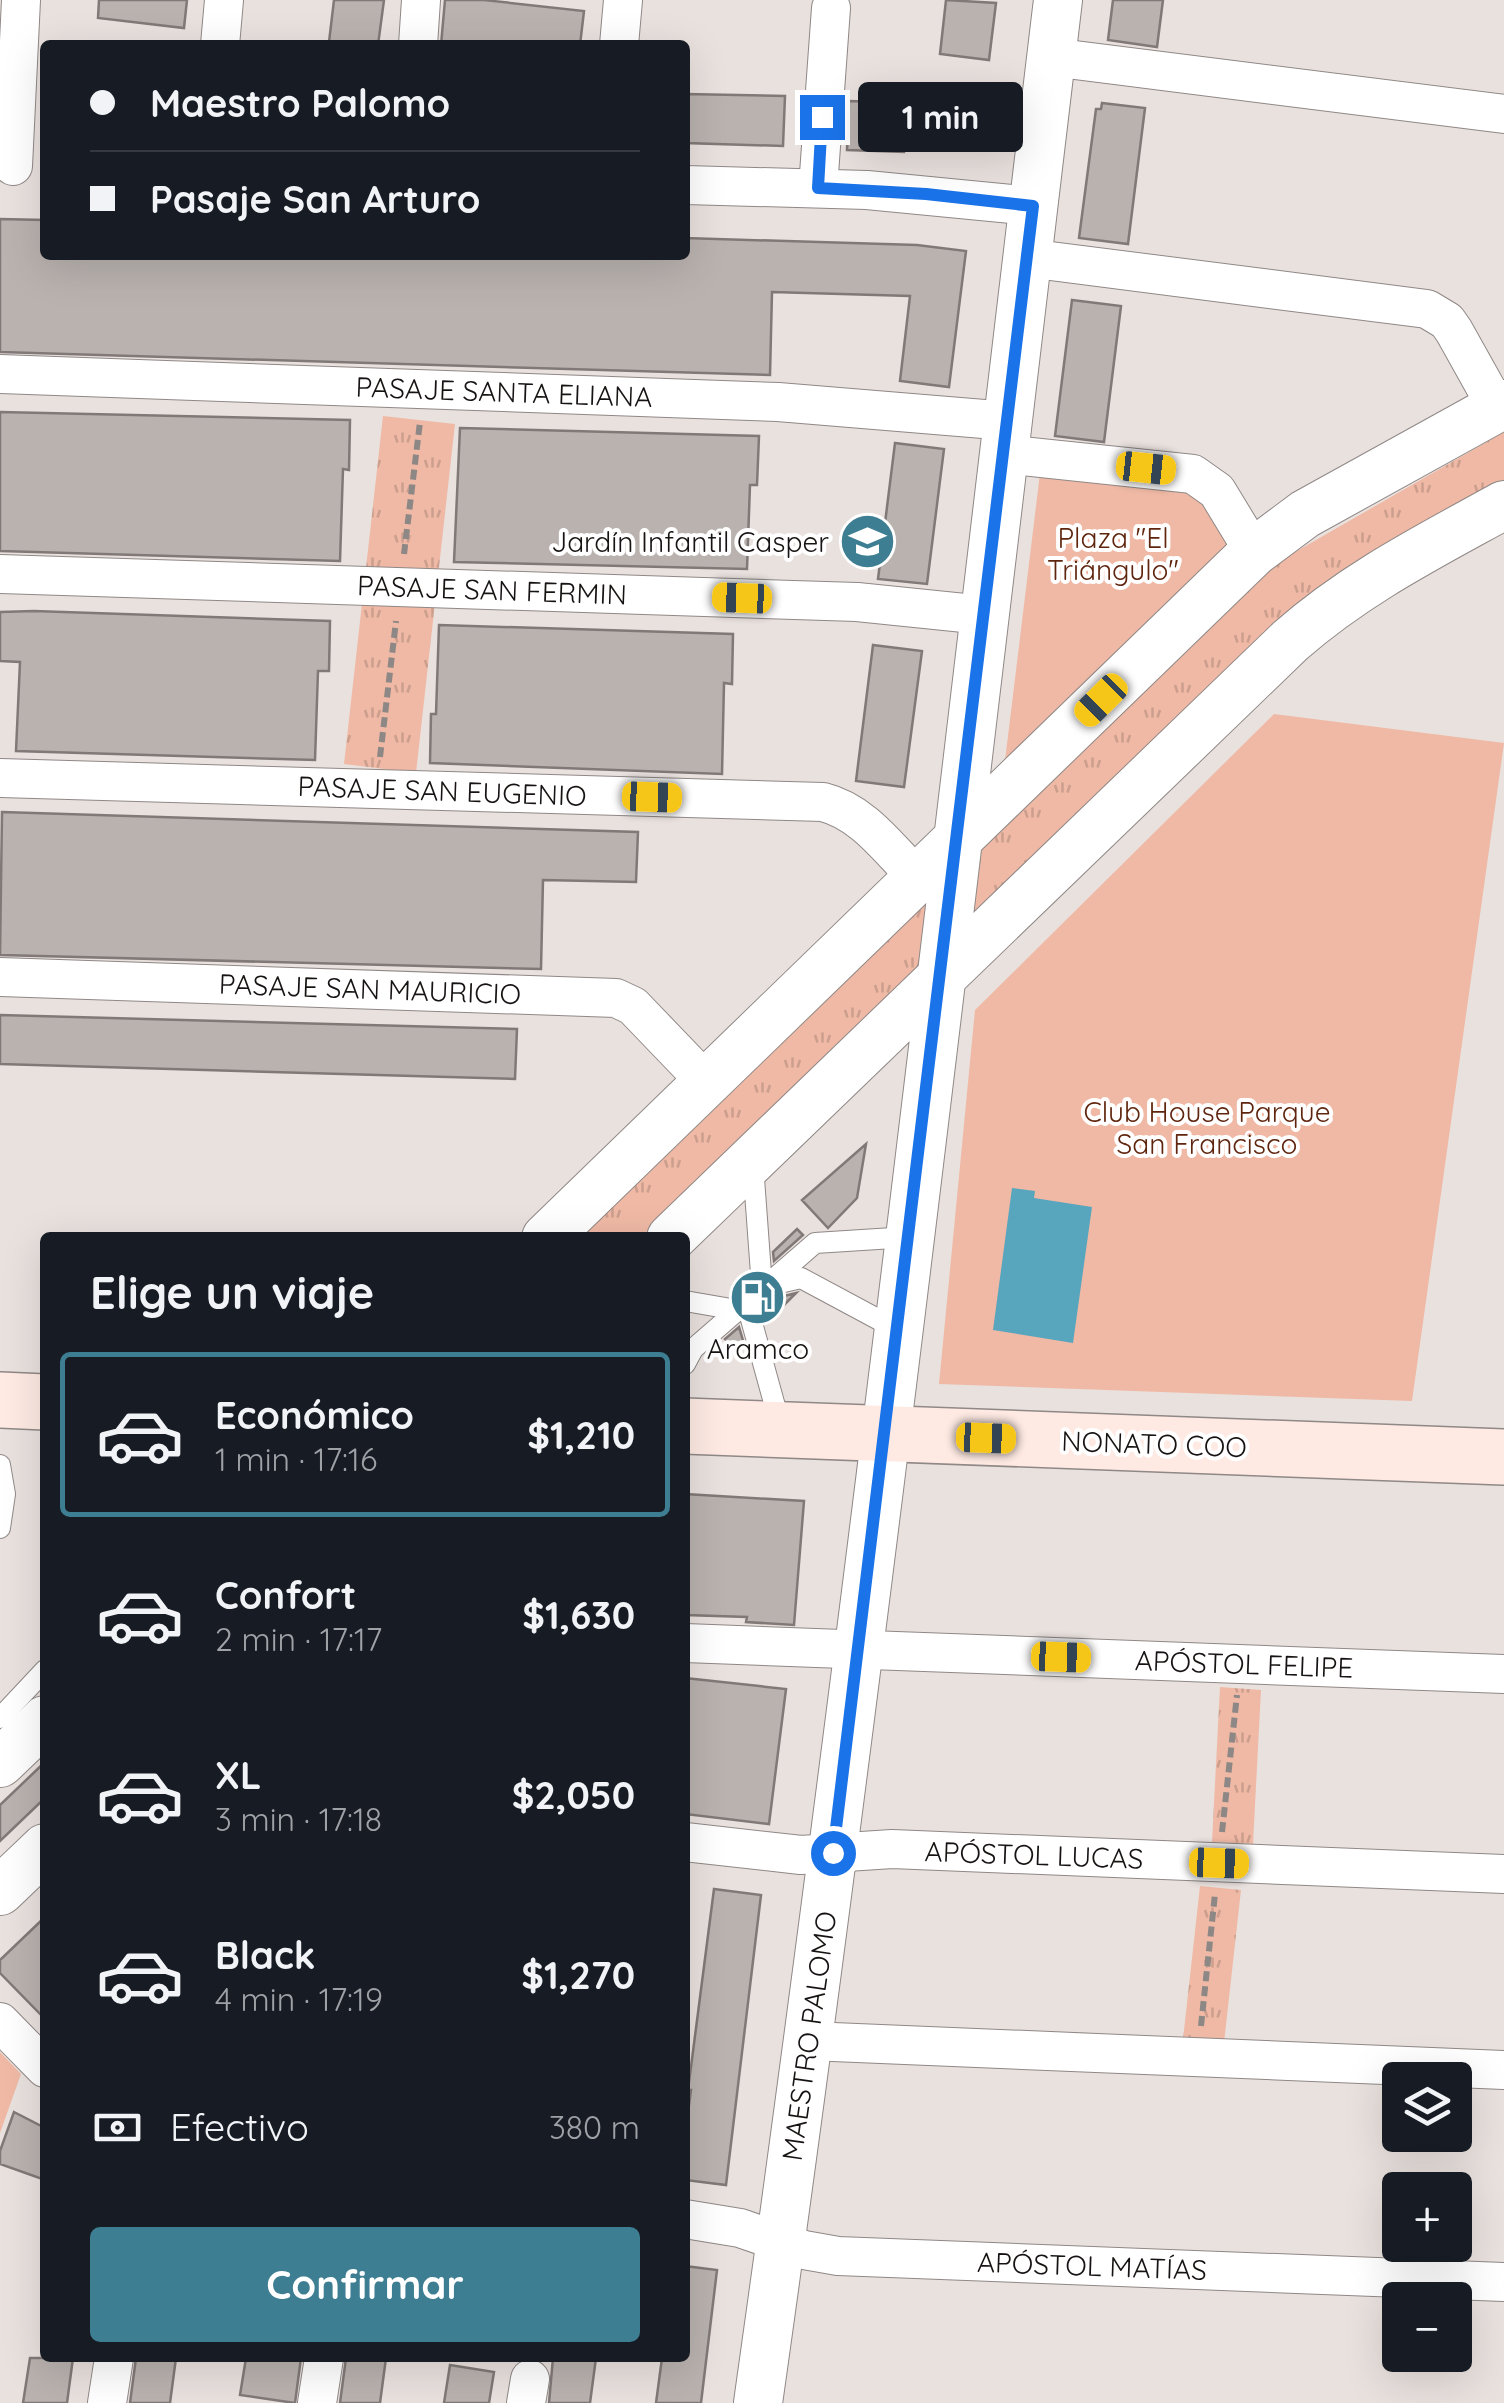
<!DOCTYPE html>
<html lang="es">
<head>
<meta charset="utf-8">
<style>
	:root { --surface:#171b24; --page:#242831; --text:#f1f3f6; --muted:#9ea1a6; --line:#363941; --accent:#3e7e92 }
	body { margin:0; font-family:Quicksand,sans-serif; background:var(--page); color:var(--text); height:100vh; display:flex; flex-direction:column; font-size:38px; white-space:nowrap }
	* { box-sizing:border-box; margin:0 }
	p { font-size:32px; color:var(--muted) }
	.icon { flex:none; width:55px; height:55px; fill:none; stroke:currentColor; stroke-width:2; stroke-linecap:round; stroke-linejoin:round }
	.map { position:relative; flex:1; overflow:hidden }
	.panel { position:absolute; left:40px; top:1232px; width:650px; height:1130px; display:flex; flex-direction:column; background:var(--surface); border-radius:10px; box-shadow:0 10px 40px #0002 }
	.panel>* { flex:none }
	.guide { position:absolute; left:40px; top:40px; width:650px; height:220px; border-radius:10px; box-shadow:0 10px 40px #0002; display:grid; align-content:center; height:220px; padding:0 50px; background:var(--surface) }
	.fabs { position:absolute; left:1382px; top:2062px; display:grid; gap:20px }
	.fabs a { display:grid; place-items:center; width:90px; height:90px; border-radius:10px; background:var(--surface); box-shadow:0 10px 40px #0002; font-size:50px }
	.end { position:absolute; width:45px; height:45px; margin:-22px; border:12px solid #1a73e8; background:#fff; box-shadow:0 0 0 5px #fff }
	.from { border-radius:50% }
	.bubble { position:absolute; height:70px; border-radius:10px; background:var(--surface); box-shadow:0 10px 40px #0002; font-size:32px; font-weight:700; line-height:70px; text-align:center }
	.car { position:absolute; width:30px; height:60px; margin:-30px -15px; border-radius:12px; box-shadow:0 0 8px 2px #0007; background:linear-gradient(#f5c518 24%,#345 0 40%,#f5c518 0 76%,#345 0 86%,#f5c518 0) }
	.guide b { display:flex; align-items:center; gap:35px; height:95px; font-size:38px }
	.guide b+b { border-top:2px solid var(--line) }
	.guide i { width:25px; height:25px; background:var(--text) }
	ul { padding:0; list-style:none }
	li { display:flex; align-items:center; gap:30px; height:165px; margin:0 20px 15px; padding:0 30px; border:5px solid transparent; border-radius:10px }
	li div { flex:1 }
	li b { display:block; font-size:38px }
	li em { font-style:normal; font-weight:700 }
	li.on { border-color:var(--accent) }
	li>.icon { width:90px; height:90px; stroke-width:1.5 }
	h2 { padding:0 50px; font-size:45px; line-height:120px }
	.pay { display:flex; align-items:center; gap:25px; height:110px; padding:0 50px; font-size:38px }
	.pay p { margin-inline-start:auto }
	.action { display:flex; gap:20px; margin-top:auto; padding:20px 50px }
	.action a { flex:1; height:115px; border-radius:10px; background:var(--accent); color:#fff; font-size:40px; font-weight:700; line-height:115px; text-align:center }
	.map>svg:first-child { display:block }
	.grass { fill:url(#grass-tufts) }
	.park { fill:#efb9a5 }
	.water { fill:#58a5be }
	.building { fill:#b9b2af; stroke:#807977; stroke-width:2.5 }
	.lines { fill:none; stroke-linecap:round; stroke-linejoin:round }
	.service-casing { stroke:#8f8886; stroke-width:22 }
	.minor-casing { stroke:#8f8886; stroke-width:40 }
	.tertiary-casing { stroke:#8f8886; stroke-width:50 }
	.secondary-casing { stroke:#8f8886; stroke-width:58 }
	.path { stroke:#8d8785; stroke-width:6; stroke-dasharray:10 5; stroke-linecap:butt }
	.service { stroke:#fff; stroke-width:20 }
	.minor { stroke:#fff; stroke-width:38 }
	.tertiary { stroke:#fff; stroke-width:48 }
	.secondary { stroke:#feeae3; stroke-width:55 }
	.route { stroke:#1a73e8; stroke-width:12 }
	.labels { text-anchor:middle; stroke-width:8; stroke-linejoin:round; paint-order:stroke }
	.street-label { font-size:28px; fill:#161312; stroke:#fff }
	.park-label { font-size:28px; fill:#5f250e; stroke:#fff }
	.poi-label { font-size:28px; fill:#161312; stroke:#fff; text-anchor:end }
</style>
</head>
<body>
<div class="map">
<svg width="1504" height="2403" viewBox="0 0 1504 2403">
	<defs>
		<pattern id="grass-tufts" width="24" height="20" patternUnits="userSpaceOnUse" patternTransform="scale(2.5)"><rect width="24" height="20" fill="#efb9a5"/><path d="M3 7l-1-3M5 7V3M7 7l1-3M15 17l-1-3M17 17v-4M19 17l1-3" fill="none" stroke="#cc9e8d"/></pattern>
	</defs>
	<rect width="100%" height="100%" fill="#e9e1de"/>
	<path class="grass" d="M383 416 455 424 416 773 344 764Z
		M1504 432V485L979 908 641 1237 572 1238 1255 575Z
		M1220 1687 1261 1690 1253 1844 1212 1842Z
		M1200 1886 1241 1890 1224 2043 1183 2039Z"/>
	<path class="park" d="M1041 465 1187 481 1238 547 1004 769Z
		M1274 714 1504 743 1412 1401 939 1384 975 1010Z
		M0 2052 21 2074 0 2133Z"/>
	<path class="water" d="M1012 1188 1035 1191 1034 1198 1092 1207 1073 1343 993 1330Z"/>
	<path class="building" d="M99 0H187L184 28 98 18Z
		M334 0H384L378 45 329 42Z
		M445 0H484L584 11 580 45H441Z
		M946 0 996 3 989 60 940 54Z
		M1113 0H1163L1157 47 1108 40Z
		M685 94 785 96 783 146 685 143Z
		M849 101 906 103 904 152 847 150Z
		M1102 103 1145 108 1128 244 1079 238 1096 109H1101Z
		M0 219 45 220V255H685V238L917 245 966 251 949 387 900 381 910 296 772 292 770 375 0 352Z
		M1072 300 1121 306 1104 442 1055 436Z
		M0 412 350 420 349 470 343 469 340 561 0 551Z
		M460 428 759 436 757 485H750L747 569 454 562Z
		M895 443 944 449 927 584 878 579Z
		M34 611 330 621 329 671H318L315 760 16 751 20 662 0 661V612Z
		M439 625 733 634 732 684 724 683 722 774 430 763 431 714H436Z
		M873 645 922 651 904 787 856 781Z
		M2 812 638 832 636 882 543 880 541 969 0 955Z
		M0 1015 517 1029 515 1079 0 1064Z
		M866 1144 857 1198 828 1228 802 1200Z
		M797 1229 803 1235 774 1261 773 1252Z
		M796 1293 780 1309 766 1322 762 1307 772 1299Z
		M739 1327 744 1344 737 1351 725 1339Z
		M685 1494 804 1501 794 1625 746 1622 747 1617 685 1615Z
		M685 1678 786 1689 769 1824 685 1814Z
		M45 1762V1798L0 1841V1805Z
		M714 1889 761 1895 726 2185 685 2180V2135L691 2090H688Z
		M45 1917V2019L0 1973V1960Z
		M14 2112 45 2128V2180L0 2164V2151Z
		M685 2266 717 2270 701 2403H656L662 2358H685Z
		M30 2358H73L67 2403H23Z
		M136 2358H176L170 2403H130Z
		M246 2358H301L295 2403 240 2395Z
		M346 2358H386L380 2403H340Z
		M553 2358H596L590 2403H549Z
		M450 2365 494 2372 489 2403H444Z"/>
	<g class="lines">
		<defs>
			<path id="service" d="M753 1165 762 1287 801 1278 898 1330
				M685 1301 737 1310
				M746 1301 781 1428
				M685 1364 693 1349 815 1243 909 1237
				M0 1465 5 1494 0 1528
				M0 1718 45 1670"/>
			<path id="minor" d="M220 45 224 0
				M418 45 421 0
				M619 45 623 0
				M1051 57 1504 114
				M13 166 21 0
				M685 185 867 190 1033 206
				M818 188 831 8
				M1027 258 1427 309 1447 321 1454 331 1497 408
				M0 374 778 402 1008 421
				M1003 454 1193 474 1217 491 1254 552
				M0 574 857 602 984 615
				M0 778 823 802C863 812 888 848 916 876
				M0 977 616 998 633 1006 706 1082
				M685 1643 1504 1674
				M685 1842 801 1855 892 1849 1504 1874
				M0 2022 45 2068
				M809 2041 1504 2070
				M685 2219 740 2228 804 2250 838 2256 1504 2282
				M107 2403 114 2358
				M317 2403 324 2358
				M526 2403 530 2379"/>
			<path id="tertiary" d="M546 1238 1254 552 1305 514 1504 404
				M671 1238 1290 641C1356 583 1428 547 1504 505
				M0 1763 45 1720
				M0 1891 45 1848
				M758 2403C871 1604 962 801 1058 0"/>
			<path id="secondary" d="M0 1400 45 1402
				M685 1426 1504 1457"/>
		</defs>
		<use href="#service" class="service-casing"/>
		<use href="#minor" class="minor-casing"/>
		<use href="#tertiary" class="tertiary-casing"/>
		<use href="#secondary" class="secondary-casing"/>
		<path class="path" d="M404 554 420 422
			M380 757 396 621
			M1222 1832 1237 1695
			M1201 2026 1215 1894"/>
		<use href="#service" class="service"/>
		<use href="#minor" class="minor"/>
		<use href="#tertiary" class="tertiary"/>
		<use href="#secondary" class="secondary"/>
	</g>
	<g class="lines">
		<path class="route" d="M822 117 818 188 926 194 1033 206 833 1853"/>
	</g>
	<defs>
		<symbol id="school-disc" viewBox="-11 -11 22 22"><circle r="9.5" fill="#3e7e92" stroke="#fff"/><path d="M0-5L7-2L0 1L-7-2ZM-4 1L0 2.5L4 1V4Q0 6-4 4Z" fill="#fff"/></symbol>
		<symbol id="fuel-disc" viewBox="-11 -11 22 22"><circle r="9.5" fill="#3e7e92" stroke="#fff"/><path d="M-5.5-6h7V0h2V4h1.3V-2.5L3-4.5l.8-.8L6-3V5H2.5V1h-1V6h-7ZM-4.2-4.7v3.2H.2V-4.7Z" fill="#fff"/></symbol>
	</defs>
	<g fill-rule="evenodd">
		<use href="#school-disc" x="836" y="510" width="63" height="63"/>
		<use href="#fuel-disc" x="726" y="1266" width="63" height="63"/>
	</g>
	<g class="labels">
		<g class="street-label">
			<text transform="translate(504 392) rotate(2)" y="10">PASAJE SANTA ELIANA</text>
			<text transform="translate(492 590) rotate(2)" y="10">PASAJE SAN FERMIN</text>
			<text transform="translate(442 791) rotate(2)" y="10">PASAJE SAN EUGENIO</text>
			<text transform="translate(370 989) rotate(2)" y="10">PASAJE SAN MAURICIO</text>
			<text transform="translate(1154 1444) rotate(2)" y="10">NONATO COO</text>
			<text transform="translate(1244 1664) rotate(2)" y="10">APÓSTOL FELIPE</text>
			<text transform="translate(1034 1855) rotate(2)" y="10">APÓSTOL LUCAS</text>
			<text transform="translate(809 2036) rotate(-82)" y="10">MAESTRO PALOMO</text>
			<text transform="translate(1092 2266) rotate(2)" y="10">APÓSTOL MATÍAS</text>
		</g>
		<g class="park-label">
			<text x="1113" y="548">Plaza "El<tspan x="1113" dy="32">Triángulo"</tspan></text>
			<text x="1207" y="1122">Club House Parque<tspan x="1207" dy="32">San Francisco</tspan></text>
		</g>
		<g class="poi-label">
			<text x="829" y="552">Jardín Infantil Casper</text>
			<text x="758" y="1359" text-anchor="middle">Aramco</text>
		</g>
	</g>
</svg>
<div class="fabs">
<a><svg class="icon" aria-label="layers" viewBox="0 0 24 24"><path d="M12 4l9 5-9 5-9-5zM3 14l9 5 9-5"/></svg></a>
<a>+</a>
<a>−</a>
</div>
<i class="end from" style="left:833px;top:1853px"></i>
<i class="end" style="left:822px;top:117px"></i>
<div class="bubble" style="left:858px;top:82px;width:165px">1 min</div>
<i class="car" style="left:1146px;top:468px;rotate:96deg"></i>
<i class="car" style="left:742px;top:598px;rotate:272deg"></i>
<i class="car" style="left:1101px;top:700px;rotate:225deg"></i>
<i class="car" style="left:652px;top:797px;rotate:92deg"></i>
<i class="car" style="left:986px;top:1438px;rotate:92deg"></i>
<i class="car" style="left:1061px;top:1657px;rotate:92deg"></i>
<i class="car" style="left:1219px;top:1863px;rotate:92deg"></i>
<div class="guide">
<b><i class="from"></i>Maestro Palomo</b>
<b><i></i>Pasaje San Arturo</b>
</div>
<section class="panel">
<h2>Elige un viaje</h2>
<ul>
<li class="on"><svg class="icon" aria-label="car" viewBox="0 0 24 24"><path d="M5 17H2v-5l4-1 3-4h7l3 4 3 1v5h-3M9 17h6M6 11h13"/><circle cx="7" cy="17" r="2"/><circle cx="17" cy="17" r="2"/></svg><div><b>Económico</b><p>1 min · 17:16</p></div><em>$1,210</em></li>
<li><svg class="icon" aria-label="car" viewBox="0 0 24 24"><path d="M5 17H2v-5l4-1 3-4h7l3 4 3 1v5h-3M9 17h6M6 11h13"/><circle cx="7" cy="17" r="2"/><circle cx="17" cy="17" r="2"/></svg><div><b>Confort</b><p>2 min · 17:17</p></div><em>$1,630</em></li>
<li><svg class="icon" aria-label="car" viewBox="0 0 24 24"><path d="M5 17H2v-5l4-1 3-4h7l3 4 3 1v5h-3M9 17h6M6 11h13"/><circle cx="7" cy="17" r="2"/><circle cx="17" cy="17" r="2"/></svg><div><b>XL</b><p>3 min · 17:18</p></div><em>$2,050</em></li>
<li><svg class="icon" aria-label="car" viewBox="0 0 24 24"><path d="M5 17H2v-5l4-1 3-4h7l3 4 3 1v5h-3M9 17h6M6 11h13"/><circle cx="7" cy="17" r="2"/><circle cx="17" cy="17" r="2"/></svg><div><b>Black</b><p>4 min · 17:19</p></div><em>$1,270</em></li>
</ul>
<div class="pay"><svg class="icon" aria-label="cash" viewBox="0 0 24 24"><path d="M3 7h18v10H3z"/><circle cx="12" cy="12" r="2"/></svg>Efectivo<p>380 m</p></div>
<div class="action"><a>Confirmar</a></div>
</section>
</div>
</body>
</html>
